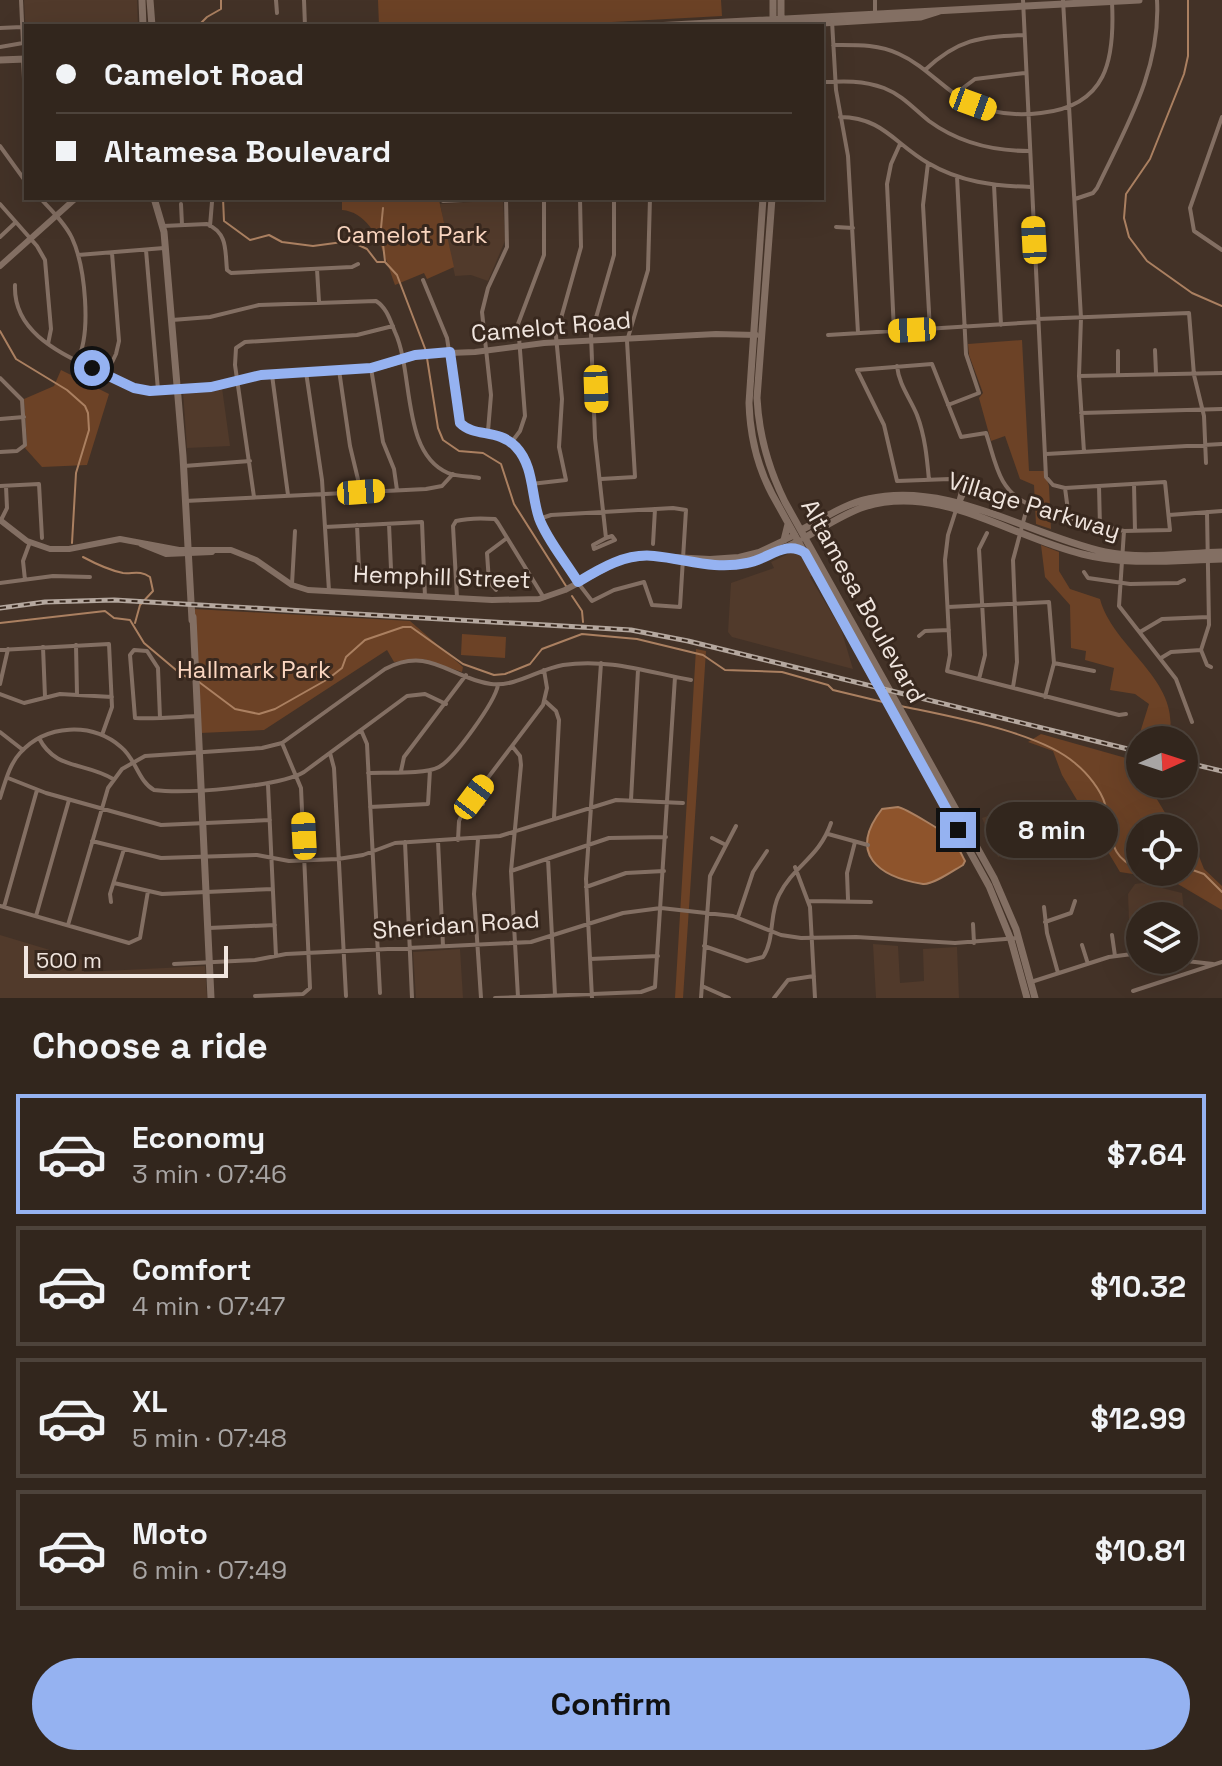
<!DOCTYPE html>
<html lang="en">
<head>
<meta charset="utf-8">
<style>
	:root { --surface:#32261d; --page:#3a2e26; --text:#f1f3f6; --muted:#a8a5a4; --line:#4d433b; --accent:#95b2f1 }
	body { margin:0; font-family:"Space Grotesk",sans-serif; background:var(--page); color:var(--text); height:100vh; display:flex; flex-direction:column; font-size:30px; white-space:nowrap }
	* { box-sizing:border-box; margin:0 }
	p { font-size:26px; color:var(--muted) }
	.icon { flex:none; width:44px; height:44px; fill:none; stroke:currentColor; stroke-width:2; stroke-linecap:round; stroke-linejoin:round }
	.map { position:relative; height:998px; overflow:hidden }
	.sheet { display:flex; flex-direction:column; background:var(--surface); flex:1 }
	.sheet>* { flex:none }
	.banner { position:absolute; left:24px; top:24px; width:800px; height:176px; border-radius:0px; box-shadow:0 8px 32px #0002,0 0 0 2px var(--line); display:grid; align-content:center; height:176px; padding:0 32px; background:var(--surface) }
	.needle { width:52px; rotate:87deg }
	.tools { position:absolute; left:1126px; top:726px; display:grid; gap:16px }
	.tools a { display:grid; place-items:center; width:72px; height:72px; border-radius:50%; background:var(--surface); box-shadow:0 8px 32px #0002,0 0 0 2px var(--line); font-size:40px }
	.scale { position:absolute; left:24px; bottom:20px; width:204px; box-sizing:border-box; padding-left:8px; border:4px solid #f0e5de; border-top:0; font-size:22px; line-height:28px; white-space:nowrap; color:#f0e5de; -webkit-text-stroke:6px #38281e; paint-order:stroke }
	.end { position:absolute; width:36px; height:36px; margin:-18px; border:10px solid #95b2f1; background:#111; box-shadow:0 0 0 4px #111 }
	.from { border-radius:50% }
	.bubble { position:absolute; height:56px; border-radius:28px; background:var(--surface); box-shadow:0 8px 32px #0002,0 0 0 2px var(--line); font-size:26px; font-weight:600; line-height:56px; text-align:center }
	.car { position:absolute; width:24px; height:48px; margin:-24px -12px; border-radius:10px; box-shadow:0 0 6px 2px #0007; background:linear-gradient(#f5c518 24%,#345 0 40%,#f5c518 0 76%,#345 0 86%,#f5c518 0) }
	.banner b { display:flex; align-items:center; gap:28px; height:76px; font-size:30px }
	.banner b+b { border-top:2px solid var(--line) }
	.banner i { width:20px; height:20px; background:var(--text) }
	ul { padding:0; list-style:none }
	li { display:flex; align-items:center; gap:24px; height:120px; margin:0 16px 12px; padding:0 16px; border:4px solid var(--line); border-radius:0px }
	li div { flex:1 }
	li b { display:block; font-size:30px }
	li em { font-style:normal; font-weight:600 }
	li.active { border-color:var(--accent) }
	li>.icon { width:72px; height:72px; stroke-width:1.5 }
	h2 { padding:0 32px; font-size:36px; line-height:96px }
	.primary-button { display:flex; gap:16px; margin-top:auto; padding:16px 32px }
	.primary-button a { flex:1; height:92px; border-radius:48px; background:var(--accent); color:#111; font-size:32px; font-weight:600; line-height:92px; text-align:center }
	.map>svg:first-child { display:block }
	.built { fill:#513a2b }
	.green { fill:#6c4226 }
	.water { fill:#8e542c; stroke:#ab8061; stroke-width:2 }
	.lines { fill:none; stroke-linecap:round; stroke-linejoin:round }
	.stream { stroke:#ab8061; stroke-width:2 }
	.minor { stroke:#836f63; stroke-width:4 }
	.tertiary { stroke:#836f63; stroke-width:6 }
	.secondary { stroke:#836f63; stroke-width:7 }
	.rail-casing { stroke:#b5a89f; stroke-width:5 }
	.rail { stroke:#38281e; stroke-width:2; stroke-dasharray:6; stroke-linecap:butt }
	.route { stroke:#95b2f1; stroke-width:10 }
	.labels { text-anchor:middle; stroke-width:6; stroke-linejoin:round; paint-order:stroke }
	.park-label { font-size:24px; fill:#fad6c0; stroke:#38281e }
	.street-label { font-size:24px; fill:#f0e5de; stroke:#38281e }
</style>
</head>
<body>
<div class="map">
<svg width="1222" height="998" viewBox="0 0 1222 998">
	<rect width="100%" height="100%" fill="#433227"/>
	<path class="built" d="M24 0H137L138 26H26V37Z
		M503 200 505 241 488 281 471 275 455 276 440 204Z
		M222 388 230 446 187 448 183 392Z
		M792 552 801 554 813 575 810 577 841 629 853 669 732 637 728 632 731 583 774 568 771 562Z
		M1030 802 1040 829 1030 848 998 857 982 818Z
		M1142 883 1182 893 1188 944H1184V916H1140V946L1130 947 1128 894 1135 884Z
		M0 935 83 960 84 972 205 966 207 998H0Z
		M873 944 898 946 900 983 924 981 923 949 957 947 959 998H876Z
		M460 949 463 998H416L413 952Z"/>
	<path class="green" d="M378 0H721L722 16 539 26H379Z
		M342 198 439 200 454 267 427 279 424 273 395 285C385 259 376 213 342 210Z
		M1022 340 1029 471H1044L1049 486 1051 529 1036 524 1034 485 1020 479 1005 436 991 441 979 398 983 393 969 355 968 344Z
		M61 370 109 394 87 465 42 467 25 448 27 444 24 399 54 386Z
		M1041 545 1059 552V571L1070 589 1100 599C1113 649 1185 682 1168 740L1138 739 1149 704 1135 694 1110 690 1114 668 1085 660 1086 651 1071 648 1070 605 1045 577Z
		M194 609 410 621 463 667 462 672 423 659 394 662 387 650 264 730 200 733Z
		M462 634 506 637 505 658 461 655Z
		M696 649 706 651 683 998H675Z
		M1041 734 1140 762V784H1154L1155 796 1173 826 1178 828H1140V872H1184V830L1189 831 1204 869 1222 886V910L1171 880 1120 872 1062 775 1053 751 1028 742Z"/>
	<path class="water" d="M898 807C905 808 948 834 952 839 958 845 961 854 965 861L963 865C954 870 933 885 923 884 879 877 847 854 882 809Z"/>
	<g class="lines">
		<path class="stream" d="M1188 0V56L1184 74 1150 159 1126 194 1124 218 1129 237 1147 261 1192 293 1222 306
			M198 26 207 17 221 9V0
			M223 198 224 221 250 240 269 235 282 242 313 246 350 241 367 249 377 262H385L397 275 426 351
			M383 208 381 228 385 261
			M0 331 16 359 67 390 85 406 88 413 89 430 76 473 72 543
			M427 358 438 428 443 440 459 451 483 453 501 464 514 504 566 586
			M83 557C96 564 108 570 123 573 133 574 140 570 150 577L153 591 140 605 135 623
			M572 596 582 611 583 622
			M0 623 105 611 114 618 130 620 144 643 182 675 193 679
			M199 682 235 709 259 714 275 709 328 679 342 668 346 657 365 640 403 627H411L463 664 494 675 505 674 530 664 542 649 582 634 637 639 703 655 725 670 782 672 828 685 833 690 883 702
			M901 706C948 716 1041 732 1076 764 1087 773 1101 790 1105 804 1115 835 1104 854 1140 870
			M1184 867 1204 874 1222 892"/>
		<path class="minor" d="M276 0 277 13
			M304 0 305 26
			M875 0V12
			M1023 0 1046 477 1053 485 1065 488 1165 482 1170 530 1124 531 1069 518 1065 488
			M1063 0 1081 318 1079 376 1084 452
			M832 21 836 90 848 156 858 333
			M0 28 22 27
			M833 45C856 45 878 44 899 54 926 66 944 90 969 103 992 114 1016 116 1041 113 1107 106 1115 60 1112 2
			M0 47 23 43 21 0
			M23 59 26 119
			M925 70C958 39 979 37 1023 35
			M822 82C843 81 863 80 884 88 902 95 914 109 929 121 959 143 993 151 1029 151
			M955 94 975 79 1025 73
			M840 117C882 117 895 144 928 163 960 182 994 186 1031 187
			M1222 117 1190 208 1194 231 1222 250
			M0 146 26 182
			M928 163 923 205 930 330
			M994 185 1001 325
			M40 198C51 210 65 223 72 238 85 266 92 333 77 361
			M1075 199 1093 193 1097 188C1126 127 1161 69 1157 0
			M443 201 505 198
			M0 204 37 246 45 260 51 329 48 344
			M181 204 182 225
			M163 226 207 224C228 233 225 251 227 270L231 273 352 267 358 264
			M210 226 212 202
			M836 227 853 228
			M0 237 16 222
			M146 250 158 390
			M78 255 164 248
			M317 269 319 302
			M423 280 447 338 460 423C476 440 500 425 520 451 533 469 532 496 538 517 547 543 575 579 592 601L614 590 644 582 652 605 680 607 686 510 673 508 551 515 539 519
			M15 285C13 333 61 353 97 371 112 378 128 388 144 390 154 392 165 390 175 389
			M1038 319 1189 313 1194 375 1204 416 1206 463
			M172 320 210 317 259 305 376 301C387 308 390 320 395 332 414 373 401 453 448 473 458 477 469 476 479 478
			M894 331 887 184 891 164 900 144
			M828 335 1038 322
			M1155 350 1156 373
			M1118 351V375
			M897 366C899 385 910 398 917 415 925 436 927 458 929 480
			M371 368 383 442 394 469 397 490
			M339 370 350 446 361 492
			M306 372 322 480 329 591
			M106 375 116 354 119 341 112 253
			M272 375 288 495
			M1079 376 1222 373
			M0 378 22 400 25 445 17 451 0 452
			M948 405 979 393 966 354 957 176
			M1081 413 1222 409
			M0 419 24 417
			M488 431 491 395 482 312 488 288 507 247 506 198
			M511 443 520 431 525 416 518 324 544 255V198
			M1046 454 1222 444
			M184 466 250 461
			M601 479 635 477 627 341 648 270 650 198
			M531 484 566 480 559 447 562 399 556 336 581 247 580 198
			M978 484 950 479 897 481 884 425 857 370 932 364 961 437 986 433C996 463 998 490 1028 504L1013 560 1017 662 1013 687
			M1134 484 1135 531
			M0 486 39 484 42 538
			M1099 486 1100 527
			M254 497 235 365 236 348 245 342 357 335 393 326
			M185 501 426 489 442 486 453 474
			M958 502 964 481
			M960 503 969 483
			M956 510 948 535 945 560 950 655 947 671 1119 715 1126 714
			M1207 512 1209 625 1201 650 1207 665 1211 667
			M1169 515 1222 511
			M0 522 7 508 6 486
			M357 525 359 569 365 574 387 575 391 569 389 524
			M325 527 422 522 425 597
			M1124 531 1119 606 1176 679 1192 722
			M606 538 612 536 615 540 594 549 593 545 606 538 595 438 591 335 614 255V198
			M653 544 655 509
			M1084 572 1088 578 1130 584 1178 583 1184 580
			M25 580 23 561 30 542
			M0 583 53 576 90 577
			M292 584 295 531
			M496 590 489 582 487 553 507 538
			M457 598 453 526 456 521C468 518 482 518 495 519L498 523 544 598
			M948 607 1049 602 1054 663 1045 697
			M1140 632 1162 619 1208 617
			M919 636 925 631 949 630
			M76 645 77 694
			M43 647 45 697
			M0 650 109 644 112 707 102 735
			M1161 658 1171 652 1201 650
			M1054 663 1094 671
			M979 679 985 655 979 549 987 533
			M0 684 8 649
			M0 694 24 703 60 694 112 697
			M545 701 556 711 559 720 554 818
			M160 718 158 668 147 651 134 650 130 655 135 718C156 719 176 717 197 716
			M361 730 367 744 380 993
			M0 732 23 750
			M39 738C55 770 85 762 113 779
			M512 746 520 756 521 765 511 871 518 997
			M330 753 334 768 346 996
			M401 771 404 757 466 675
			M368 773C386 772 424 775 439 767 454 759 495 702 498 685
			M8 778 46 793 161 825 270 820
			M268 785 276 956
			M474 797 483 804
			M0 798C5 783 9 765 20 753 46 724 92 722 121 747 136 759 138 781 154 790 185 794 279 787 304 772L407 696 425 694 446 704
			M631 800 638 670
			M370 807 428 804 430 770
			M828 834 868 845
			M712 838 724 844
			M478 839 474 894 481 998
			M458 840 459 821 465 808 543 705 547 688 544 670
			M92 841 161 858 257 855 289 861 338 859 363 855 395 843 500 836 616 800 683 803
			M438 841 443 946
			M405 842 412 998
			M548 859 555 995
			M795 867 810 907 815 998
			M511 871 609 838 666 837
			M114 883 162 894 273 889
			M586 887 626 873 664 871
			M848 899 847 873 855 842
			M809 901 871 902
			M111 902 110 894 124 849
			M0 906 129 943 140 938 148 891
			M4 907 37 790
			M1044 907 1047 933 1058 973
			M36 916 69 800
			M738 917 753 872 767 851
			M1045 922 1071 913 1075 901
			M973 924 974 943
			M68 925 108 788 122 769 145 756 262 748 282 743 385 669C430 645 451 679 491 684 516 687 539 669 563 665 607 658 648 672 691 680
			M209 928 275 925
			M1112 935 1115 956
			M1082 945 1088 964
			M704 946 747 961 763 957C775 939 769 914 779 895 794 865 819 858 831 823
			M590 959 658 956
			M1177 960 1213 964
			M174 964 255 960 286 954 531 942 623 913 661 908 733 916 781 935 801 938 856 937 955 943 1019 938
			M1031 982 1109 957 1140 953
			M702 986 729 998
			M1133 991 1222 962
			M255 996 303 994 310 988 301 788 282 743
			M495 998 641 992 655 987 675 677
			M592 998 586 879 601 663
			M701 998 710 876 736 826
			M774 998 788 980 814 976"/>
		<path class="tertiary" d="M0 266 76 198
			M178 389 217 386 261 375 384 366 424 354 475 352 544 343 716 334 756 335
			M0 520 27 541 50 549H69L120 539 179 550H231L256 560 292 585 308 590 492 600 539 599 565 590 621 560 653 556 710 559 739 557 759 552 795 535
			M141 544 166 554 212 552
			M668 559C720 571 752 565 798 541"/>
		<path class="secondary" d="M142 0 143 26
			M150 0 152 26
			M773 0V20
			M781 0V20
			M654 26 1139 0
			M773 26 921 17 940 11
			M0 60 26 59
			M154 198 164 232 183 456 192 620
			M763 198 749 403C750 435 757 466 772 494L989 886 1011 940 1027 998
			M772 198 757 398C759 436 768 468 785 502L994 878 1016 929 1035 998
			M801 530C823 519 844 504 868 499 949 480 1028 535 1105 552 1143 560 1183 553 1222 552
			M804 538C823 528 843 514 864 507 939 483 1011 537 1082 554 1129 566 1174 560 1222 559
			M784 540 788 524
			M786 548 802 551
			M193 617 211 998"/>
		<defs>
			<path id="rail" d="M0 608 45 602 114 600 631 630 688 641 1140 752
				M1184 762 1222 771"/>
		</defs>
		<use href="#rail" class="rail-casing"/>
		<use href="#rail" class="rail"/>
	</g>
	<g class="lines">
		<path class="route" d="M92 368 134 388 150 391 211 387 261 375 371 368 415 355 450 352 460 423C475 438 498 428 516 447 534 466 531 495 539 518 547 540 566 562 578 582 601 568 626 553 654 556 687 559 713 570 747 563 767 560 786 539 805 553L958 830"/>
	</g>
	<g class="labels">
		<g class="park-label">
			<text x="412" y="243">Camelot Park</text>
			<text x="254" y="678">Hallmark Park</text>
		</g>
		<g class="street-label">
			<text transform="translate(551 327) rotate(-5)" y="8">Camelot Road</text>
			<text transform="translate(1034 506) rotate(17)" y="8">Village Parkway</text>
			<text transform="translate(442 577) rotate(2)" y="8">Hemphill Street</text>
			<text transform="translate(863 601) rotate(61)" y="8">Altamesa Boulevard</text>
			<text transform="translate(456 925) rotate(-4)" y="8">Sheridan Road</text>
		</g>
	</g>
</svg>
<div class="tools">
<a><svg class="needle" viewBox="-14 -14 28 28"><path d="M0-13l5 13h-10z" fill="#e53935"/><path d="M0 13l5-13h-10z" fill="#a8a5a4"/></svg></a>
<a><svg class="icon" aria-label="locate" viewBox="0 0 24 24"><circle cx="12" cy="12" r="6"/><path d="M12 2v4M12 18v4M2 12h4M18 12h4"/></svg></a>
<a><svg class="icon" aria-label="layers" viewBox="0 0 24 24"><path d="M12 4l9 5-9 5-9-5zM3 14l9 5 9-5"/></svg></a>
</div>
<div class="scale">500 m</div>
<i class="end from" style="left:92px;top:368px"></i>
<i class="end" style="left:958px;top:830px"></i>
<div class="bubble" style="left:986px;top:802px;width:132px">8 min</div>
<i class="car" style="left:973px;top:104px;rotate:110deg"></i>
<i class="car" style="left:1034px;top:240px;rotate:357deg"></i>
<i class="car" style="left:912px;top:330px;rotate:267deg"></i>
<i class="car" style="left:596px;top:389px;rotate:178deg"></i>
<i class="car" style="left:361px;top:492px;rotate:86deg"></i>
<i class="car" style="left:474px;top:797px;rotate:37deg"></i>
<i class="car" style="left:304px;top:836px;rotate:357deg"></i>
<div class="banner">
<b><i class="from"></i>Camelot Road</b>
<b><i></i>Altamesa Boulevard</b>
</div>
</div>
<section class="sheet">
<h2>Choose a ride</h2>
<ul>
<li class="active"><svg class="icon" aria-label="car" viewBox="0 0 24 24"><path d="M5 17H2v-5l4-1 3-4h7l3 4 3 1v5h-3M9 17h6M6 11h13"/><circle cx="7" cy="17" r="2"/><circle cx="17" cy="17" r="2"/></svg><div><b>Economy</b><p>3 min · 07:46</p></div><em>$7.64</em></li>
<li><svg class="icon" aria-label="car" viewBox="0 0 24 24"><path d="M5 17H2v-5l4-1 3-4h7l3 4 3 1v5h-3M9 17h6M6 11h13"/><circle cx="7" cy="17" r="2"/><circle cx="17" cy="17" r="2"/></svg><div><b>Comfort</b><p>4 min · 07:47</p></div><em>$10.32</em></li>
<li><svg class="icon" aria-label="car" viewBox="0 0 24 24"><path d="M5 17H2v-5l4-1 3-4h7l3 4 3 1v5h-3M9 17h6M6 11h13"/><circle cx="7" cy="17" r="2"/><circle cx="17" cy="17" r="2"/></svg><div><b>XL</b><p>5 min · 07:48</p></div><em>$12.99</em></li>
<li><svg class="icon" aria-label="car" viewBox="0 0 24 24"><path d="M5 17H2v-5l4-1 3-4h7l3 4 3 1v5h-3M9 17h6M6 11h13"/><circle cx="7" cy="17" r="2"/><circle cx="17" cy="17" r="2"/></svg><div><b>Moto</b><p>6 min · 07:49</p></div><em>$10.81</em></li>
</ul>
<div class="primary-button"><a>Confirm</a></div>
</section>
</body>
</html>
